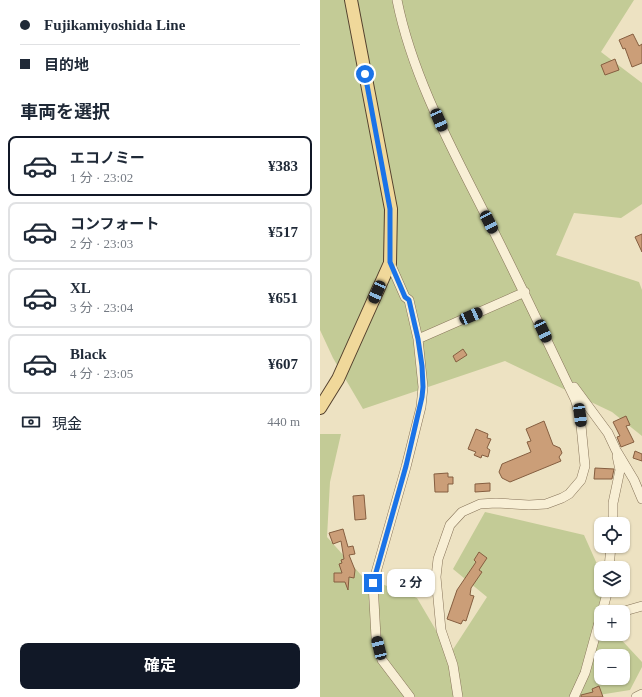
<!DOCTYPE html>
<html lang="ja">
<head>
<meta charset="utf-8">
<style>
	:root { --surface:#fff; --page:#f6f6f7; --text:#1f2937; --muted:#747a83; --line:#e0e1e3; --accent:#111827 }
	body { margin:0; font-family:"Times New Roman","Noto Sans JP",serif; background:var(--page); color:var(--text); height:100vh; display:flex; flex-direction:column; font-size:15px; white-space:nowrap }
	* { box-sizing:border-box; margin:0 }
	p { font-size:13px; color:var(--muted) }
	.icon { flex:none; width:22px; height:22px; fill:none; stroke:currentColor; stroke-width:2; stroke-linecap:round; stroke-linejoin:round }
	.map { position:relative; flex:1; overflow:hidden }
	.drawer { display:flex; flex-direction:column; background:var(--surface); width:320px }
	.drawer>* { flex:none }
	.banner { display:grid; align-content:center; height:88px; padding:0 20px; background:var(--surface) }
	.buttons { position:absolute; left:274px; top:517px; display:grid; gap:8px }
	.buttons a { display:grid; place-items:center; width:36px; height:36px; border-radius:8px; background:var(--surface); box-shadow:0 1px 3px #0004; font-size:20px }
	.end { position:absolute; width:18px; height:18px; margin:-9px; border:5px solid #1a73e8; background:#fff; box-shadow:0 0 0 2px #fff }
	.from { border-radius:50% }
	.bubble { position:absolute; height:28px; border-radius:8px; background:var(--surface); box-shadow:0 1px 3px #0004; font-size:13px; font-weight:700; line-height:28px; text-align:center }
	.car { position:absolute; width:12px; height:24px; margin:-12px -6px; border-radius:5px; box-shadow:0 0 3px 1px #0007; background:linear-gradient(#222 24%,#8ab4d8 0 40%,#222 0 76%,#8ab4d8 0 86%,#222 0) }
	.banner b { display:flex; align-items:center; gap:14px; height:38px; font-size:15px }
	.banner b+b { border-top:1px solid var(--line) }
	.banner i { width:10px; height:10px; background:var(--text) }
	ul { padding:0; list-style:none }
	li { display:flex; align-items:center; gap:12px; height:60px; margin:0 8px 6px; padding:0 12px; border:2px solid var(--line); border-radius:8px }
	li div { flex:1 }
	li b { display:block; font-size:15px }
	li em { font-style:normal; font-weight:700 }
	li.active { border-color:var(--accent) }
	li>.icon { width:36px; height:36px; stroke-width:1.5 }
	h2 { padding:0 20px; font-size:18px; line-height:48px }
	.pay { display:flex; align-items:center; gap:10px; height:44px; padding:0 20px; font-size:15px }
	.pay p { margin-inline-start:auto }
	.primary-button { display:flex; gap:8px; margin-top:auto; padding:8px 20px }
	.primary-button a { flex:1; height:46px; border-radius:8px; background:var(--accent); color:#fff; font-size:16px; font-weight:700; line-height:46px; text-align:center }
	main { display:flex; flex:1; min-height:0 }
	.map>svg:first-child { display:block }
	.green { fill:#c3cb96; fill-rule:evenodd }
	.building { fill:#cb9e78; stroke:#855e40 }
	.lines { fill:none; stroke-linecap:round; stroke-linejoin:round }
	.minor-casing { stroke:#867359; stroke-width:10 }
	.major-casing { stroke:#54412e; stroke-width:14 }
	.minor { stroke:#f8efd5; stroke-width:9 }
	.major { stroke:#f0d89a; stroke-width:12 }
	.route { stroke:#1a73e8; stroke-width:5 }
</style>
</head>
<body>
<main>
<section class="drawer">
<div class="banner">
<b><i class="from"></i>Fujikamiyoshida Line</b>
<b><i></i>目的地</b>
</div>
<h2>車両を選択</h2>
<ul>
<li class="active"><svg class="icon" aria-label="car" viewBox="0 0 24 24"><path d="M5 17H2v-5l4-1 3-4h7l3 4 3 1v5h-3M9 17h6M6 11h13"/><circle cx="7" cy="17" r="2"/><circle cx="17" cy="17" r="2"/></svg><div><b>エコノミー</b><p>1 分 · 23:02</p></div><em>¥383</em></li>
<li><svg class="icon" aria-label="car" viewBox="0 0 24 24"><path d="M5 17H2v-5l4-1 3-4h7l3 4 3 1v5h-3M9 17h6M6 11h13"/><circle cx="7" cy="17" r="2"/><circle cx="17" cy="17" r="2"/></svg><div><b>コンフォート</b><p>2 分 · 23:03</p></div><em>¥517</em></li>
<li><svg class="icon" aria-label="car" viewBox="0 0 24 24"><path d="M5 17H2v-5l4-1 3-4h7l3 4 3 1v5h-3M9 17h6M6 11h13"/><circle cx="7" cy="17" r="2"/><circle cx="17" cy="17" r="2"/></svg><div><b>XL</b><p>3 分 · 23:04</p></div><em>¥651</em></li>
<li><svg class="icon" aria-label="car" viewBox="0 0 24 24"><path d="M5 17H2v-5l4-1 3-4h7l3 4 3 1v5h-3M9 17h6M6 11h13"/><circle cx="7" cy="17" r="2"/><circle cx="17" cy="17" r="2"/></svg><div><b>Black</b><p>4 分 · 23:05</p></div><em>¥607</em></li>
</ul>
<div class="pay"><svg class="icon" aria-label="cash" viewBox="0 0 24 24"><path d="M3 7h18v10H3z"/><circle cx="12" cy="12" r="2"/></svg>現金<p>440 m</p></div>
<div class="primary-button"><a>確定</a></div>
</section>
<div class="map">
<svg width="322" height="697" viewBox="0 0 322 697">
	<rect width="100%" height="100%" fill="#ede2c2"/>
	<path class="green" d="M0 0H314L281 52 322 83V204L301 218 254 213 236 255 319 282 322 290V436L292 412 185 361 43 409 13 358 0 330Z
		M0 434H21L10 482 7 537 42 576 97 598 130 654 167 597 133 569 165 512 264 535 281 573V590H286L290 612H281V634H296L322 662V667L310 690 266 697H0ZM281 656H303V678H281Z"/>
	<path class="building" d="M313 34 319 46 322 44V63L312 67 305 48 303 49 299 40Z
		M295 59 299 70 285 75 281 65Z
		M322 234V252L315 237Z
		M143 349 147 355 136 362 133 356Z
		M306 416 310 425 306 426 314 442 301 447 297 437 300 436 293 422Z
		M224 421 233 445 240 448 242 453 239 457 241 461 190 482 182 478 179 472 182 464 211 452 207 442 211 441 206 429Z
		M156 429 168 434 167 438 171 439 167 448 170 450 168 457 162 455 161 458 154 455 156 452 148 449Z
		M315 451 322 454V461L313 458Z
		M275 468 294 469 292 479H274Z
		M128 473V477H133V484H128V492H115L114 474Z
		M170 483V491L155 492V484Z
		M44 495 46 519 35 520 33 496Z
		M23 529 28 547 33 546 35 554 29 555 35 570 34 578 29 577 28 590 25 582H14V573H22L19 564 22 563 21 560 24 559 21 541 13 544 9 533Z
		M159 552 167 558 159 570 162 572 151 588 150 595 154 596 146 621 143 620 141 624 127 619 137 590 156 562 154 560Z
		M279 686 283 697H261V695L273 692 272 689Z"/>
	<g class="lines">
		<defs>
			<path id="minor" d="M77 0C93 80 135 154 171 226 200 283 227 341 255 399L260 415 265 466 261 480 249 494 242 498 226 504 209 505 176 503 160 504 142 512 130 525 118 559 116 577 121 630 133 665 138 697
				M70 263 85 297 89 300 98 339
				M254 387 288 433 296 450 314 480 322 499
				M293 524V503L300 470 297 456
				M289 568 291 546
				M282 612 288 590
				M301 612 322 606
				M90 697 62 660 56 637 53 583 86 467 101 407 103 387 98 339 205 292
				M254 697 265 673 281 615
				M316 697 322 694"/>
			<path id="major" d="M0 408 18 379 70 263 71 209 31 0"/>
		</defs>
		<use href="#minor" class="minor-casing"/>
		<use href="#major" class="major-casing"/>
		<use href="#minor" class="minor"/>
		<use href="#major" class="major"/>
	</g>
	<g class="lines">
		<path class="route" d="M45 74 70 209V262L85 297 89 300 98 339 102 366 103 387 102 397 86 466 53 583"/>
	</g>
</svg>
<div class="buttons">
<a><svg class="icon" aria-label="locate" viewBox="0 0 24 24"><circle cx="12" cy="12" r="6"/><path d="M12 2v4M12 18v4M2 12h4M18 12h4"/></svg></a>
<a><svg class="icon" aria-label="layers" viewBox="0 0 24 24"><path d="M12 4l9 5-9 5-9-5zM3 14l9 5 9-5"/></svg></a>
<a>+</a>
<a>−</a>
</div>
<i class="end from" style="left:45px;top:74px"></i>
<i class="end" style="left:53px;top:583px"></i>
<div class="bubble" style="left:67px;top:569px;width:48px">2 分</div>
<i class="car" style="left:119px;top:120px;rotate:156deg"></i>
<i class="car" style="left:169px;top:222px;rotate:153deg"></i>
<i class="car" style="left:57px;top:292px;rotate:204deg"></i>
<i class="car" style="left:151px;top:316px;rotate:66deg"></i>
<i class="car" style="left:223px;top:331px;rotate:155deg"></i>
<i class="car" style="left:260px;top:415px;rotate:173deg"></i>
<i class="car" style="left:59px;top:648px;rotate:346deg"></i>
</div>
</main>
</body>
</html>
